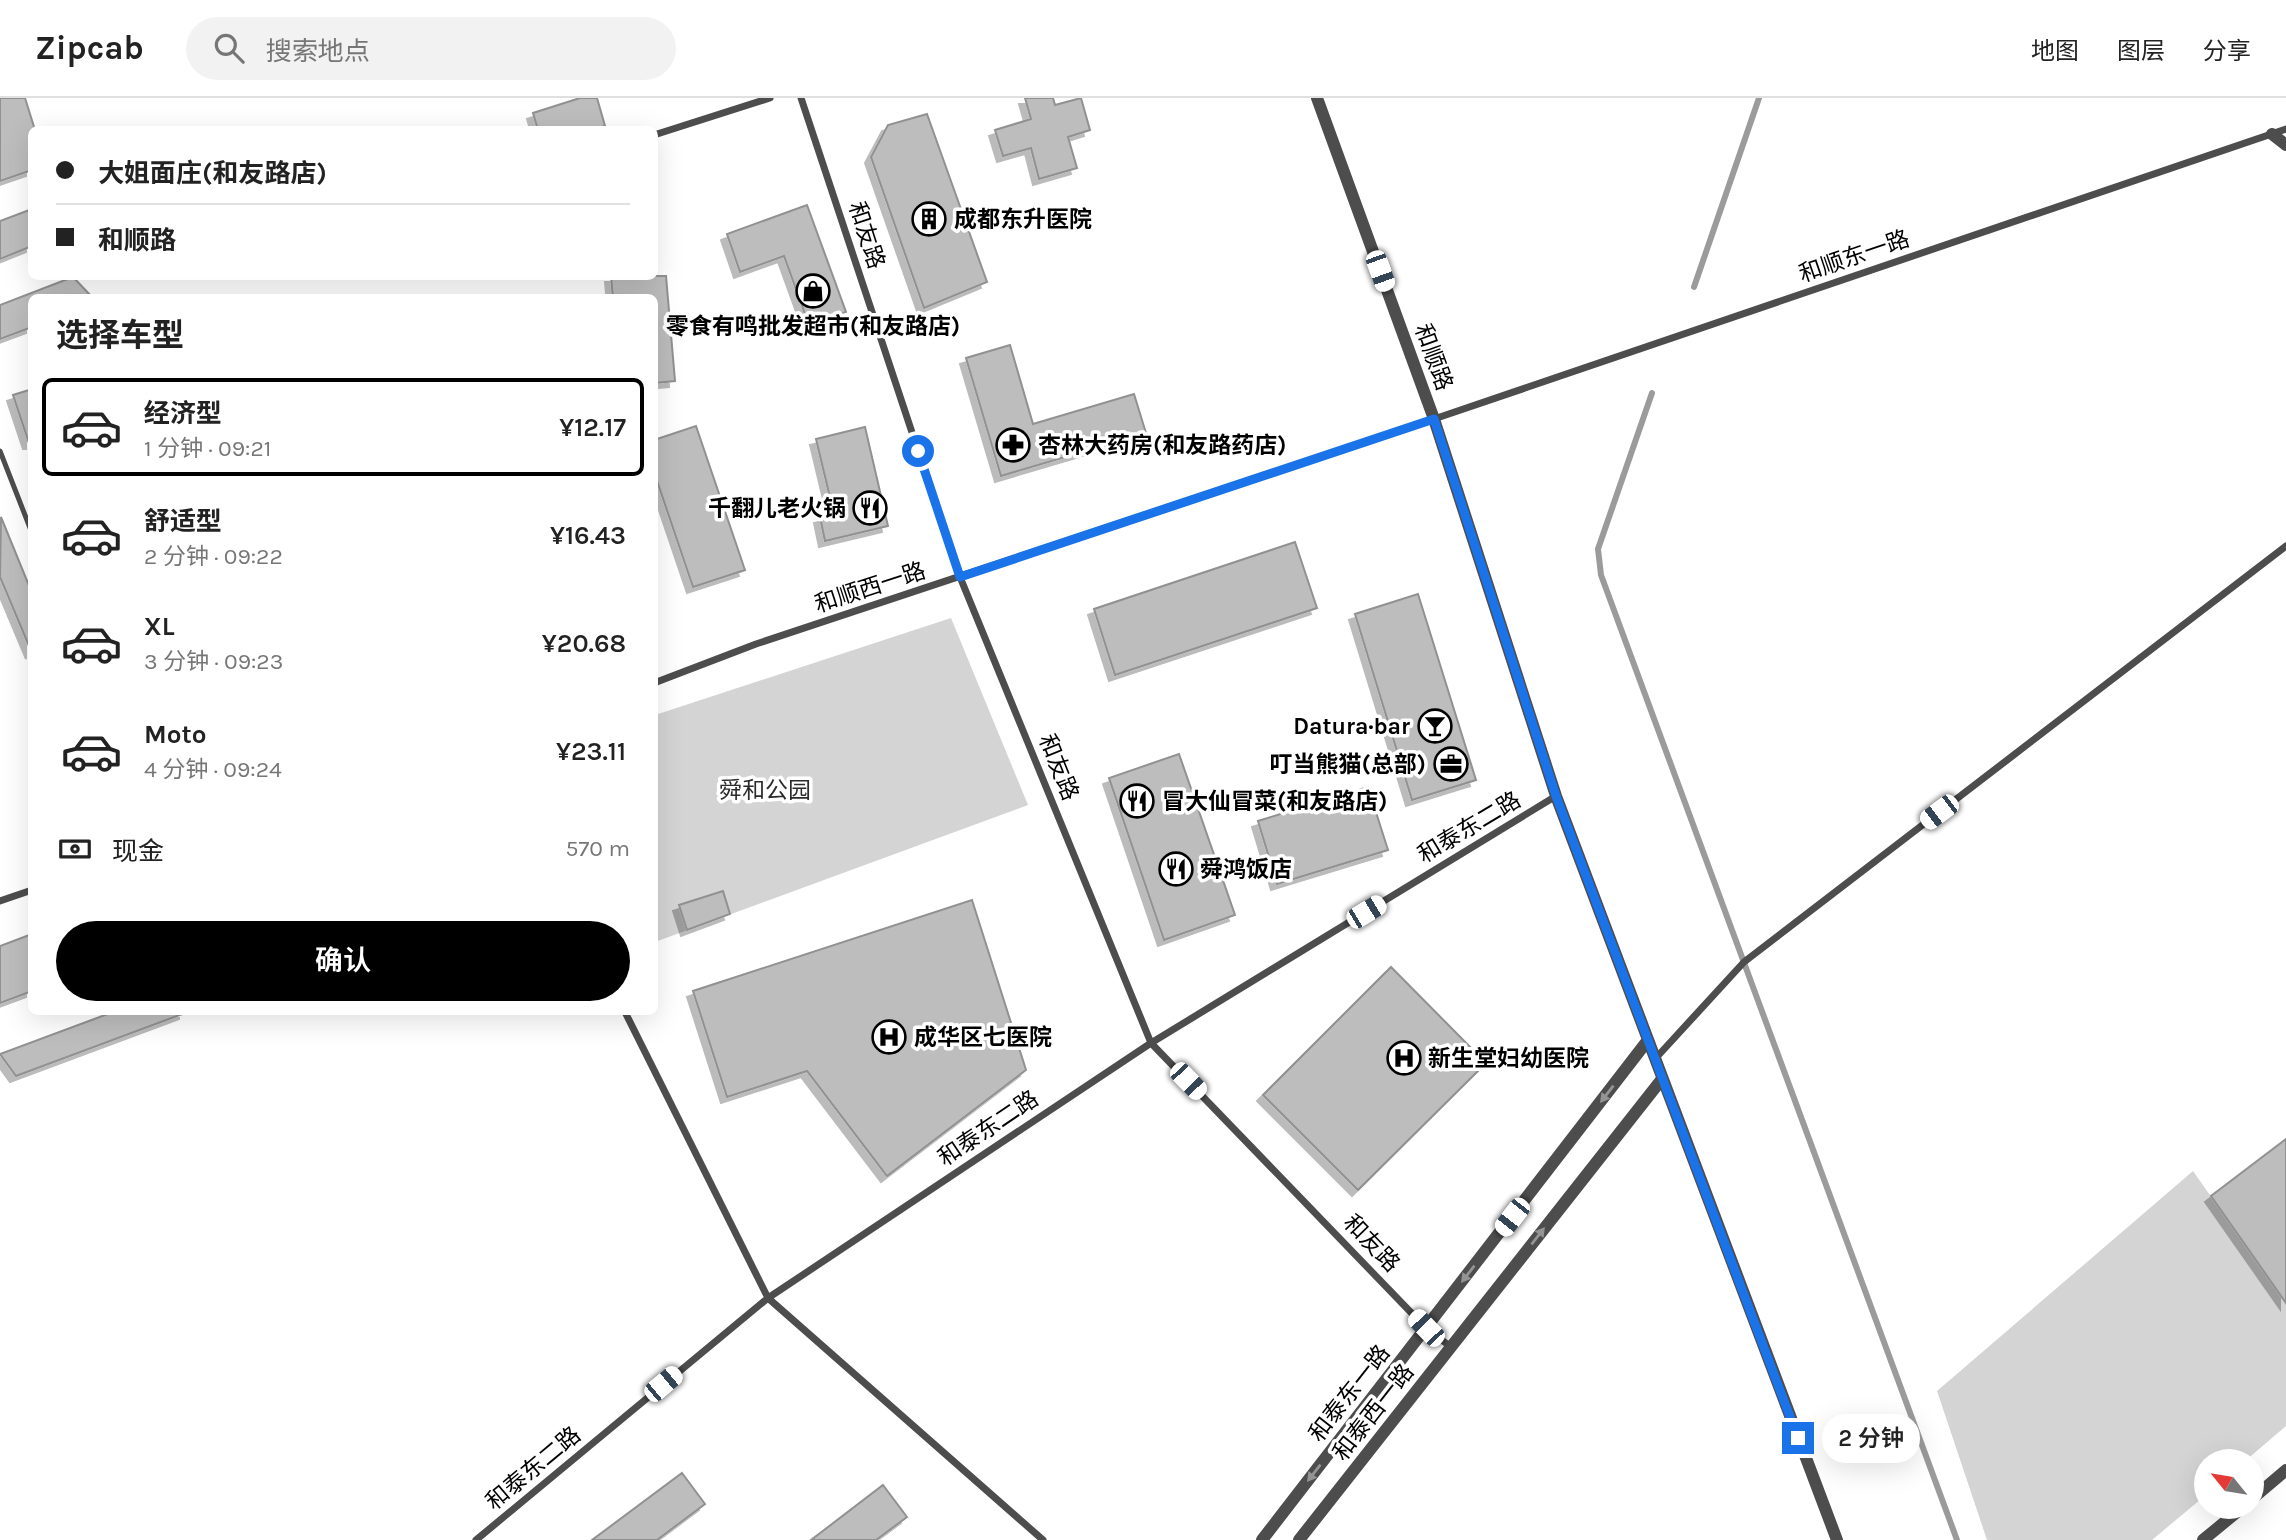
<!DOCTYPE html>
<html lang="zh">
<head>
<meta charset="utf-8">
<style>
	:root { --surface:#fff; --page:#f2f2f2; --text:#222; --muted:#767676; --line:#e0e0e0; --accent:#000 }
	body { margin:0; font-family:Karla,"Noto Sans SC",sans-serif; background:var(--page); color:var(--text); height:100vh; display:flex; flex-direction:column; font-size:26px; white-space:nowrap }
	* { box-sizing:border-box; margin:0 }
	p { font-size:23px; color:var(--muted) }
	.icon { flex:none; width:38px; height:38px; fill:none; stroke:currentColor; stroke-width:2; stroke-linecap:round; stroke-linejoin:round }
	.map { position:relative; flex:1; overflow:hidden }
	.sheet { position:absolute; left:28px; top:196px; width:630px; height:721px; display:flex; flex-direction:column; background:var(--surface); border-radius:10px; box-shadow:0 7px 28px #0002 }
	.sheet>* { flex:none }
	.top-card { position:absolute; left:28px; top:28px; width:630px; height:154px; border-radius:10px; box-shadow:0 7px 28px #0002; display:grid; align-content:center; height:154px; padding:0 28px; background:var(--surface) }
	.needle { width:46px; rotate:300deg }
	.tools { position:absolute; left:2194px; top:1351px; display:grid; gap:14px }
	.tools a { display:grid; place-items:center; width:70px; height:70px; border-radius:50%; background:var(--surface); box-shadow:0 7px 28px #0002; font-size:35px }
	.end { position:absolute; width:32px; height:32px; margin:-16px; border:9px solid #1a73e8; background:#fff; box-shadow:0 0 0 4px #fff }
	.from { border-radius:50% }
	.bubble { position:absolute; height:49px; border-radius:24px; background:var(--surface); box-shadow:0 7px 28px #0002; font-size:23px; font-weight:600; line-height:49px; text-align:center }
	.car { position:absolute; width:21px; height:42px; margin:-21px -10px; border-radius:9px; box-shadow:0 0 5px 2px #0007; background:linear-gradient(#fff 24%,#345 0 40%,#fff 0 76%,#345 0 86%,#fff 0) }
	.top-card b { display:flex; align-items:center; gap:24px; height:66px; font-size:26px }
	.top-card b+b { border-top:2px solid var(--line) }
	.top-card i { width:18px; height:18px; background:var(--text) }
	ul { padding:0; list-style:none }
	li { display:flex; align-items:center; gap:21px; height:98px; margin:0 14px 10px; padding:0 14px; border:4px solid transparent; border-radius:10px }
	li div { flex:1 }
	li b { display:block; font-size:26px }
	li em { font-style:normal; font-weight:600 }
	li.on { border-color:var(--accent) }
	li>.icon { width:63px; height:63px; stroke-width:1.5 }
	h2 { padding:0 28px; font-size:32px; line-height:84px }
	.pay { display:flex; align-items:center; gap:18px; height:77px; padding:0 28px; font-size:26px }
	.pay p { margin-inline-start:auto }
	.primary-button { display:flex; gap:14px; margin-top:auto; padding:14px 28px }
	.primary-button a { flex:1; height:80px; border-radius:42px; background:var(--accent); color:#fff; font-size:28px; font-weight:600; line-height:80px; text-align:center }
	header { display:flex; align-items:center; gap:42px; box-sizing:border-box; height:98px; padding:0 35px; background:var(--surface); border-bottom:2px solid var(--line) }
	header strong { font-size:33px }
	nav { display:flex; gap:38px; margin-inline-start:auto; font-size:24px }
	.search { width:490px; height:63px; background:var(--page); display:flex; align-items:center; gap:18px; box-sizing:border-box; padding:0 24px; border-radius:38px; color:var(--muted); font-size:26px }
	.map>svg:first-child { display:block }
	.green { fill:#d4d4d4 }
	.lines { fill:none; stroke-linecap:round; stroke-linejoin:round }
	.stream { stroke:#9b9b9b; stroke-width:6 }
	.building { fill:#bdbdbd; stroke:#919191; stroke-width:2; filter:url(#shadow) }
	.service { stroke:#4d4d4d; stroke-width:5 }
	.minor { stroke:#4d4d4d; stroke-width:7 }
	.tertiary { stroke:#4d4d4d; stroke-width:12 }
	.oneway { fill:#949494 }
	.route { stroke:#1a73e8; stroke-width:9 }
	.labels { text-anchor:middle; stroke-width:7; stroke-linejoin:round; paint-order:stroke }
	.poi-label { font-size:23px; font-weight:bold; fill:#000; stroke:#fff; text-anchor:start }
	.street-label { font-size:23px; fill:#000; stroke:#fff }
	.park-label { font-size:23px; fill:#2b2b2b; stroke:#fff }
</style>
</head>
<body>
<header>
<strong>Zipcab</strong>
<div class="search"><svg class="icon" aria-label="search" viewBox="0 0 24 24"><circle cx="10" cy="10" r="6"/><path d="M15 15l6 6"/></svg>搜索地点</div>
<nav><a>地图</a><a>图层</a><a>分享</a></nav>
</header>
<div class="map">
<svg width="2286" height="1442" viewBox="0 0 2286 1442">
	<defs>
		<filter id="shadow"><feDropShadow dx="-6" dy="6" stdDeviation="0" flood-color="#0004"/></filter>
	</defs>
	<rect width="100%" height="100%" fill="#fff"/>
	<path class="green" d="M951 520 1028 707 655 844V617Z
		M2193 1073 2286 1205V1328L2245 1363H2207V1396L2152 1442H1987L1937 1293Z"/>
	<g class="lines">
		<path class="stream" d="M1694 189 1759 0
			M1652 295 1598 451 1601 477 1957 1442"/>
	</g>
	<path class="building" d="M0 0H25L35 32H32V72L0 83Z
		M580 0H597L605 28 594 32H538L533 15Z
		M1025 0H1053L1055 7 1081 0 1090 32 1068 39 1077 70 1039 81 1031 50 1003 58 995 32 1031 21Z
		M927 16 987 184 924 210 871 59 888 27Z
		M807 107 846 214 809 227 784 158 740 174 727 136Z
		M32 111V148L0 161V123Z
		M611 178H666L675 283 654 285V200H613Z
		M73 179 93 200H32V229L0 241V207Z
		M1010 247 1033 326 1134 296 1146 335 1001 378 966 260Z
		M32 291V345H29L13 297Z
		M696 328 745 472 693 489 654 374V342Z
		M865 329 888 428 825 443 820 419 834 416 816 341Z
		M1 419 32 495V555L0 479Z
		M1295 444 1317 510 1115 577 1094 511Z
		M1418 496 1476 682 1412 702 1355 516Z
		M1179 656 1235 817 1164 842 1109 680Z
		M1368 689 1388 752 1277 786 1258 723Z
		M723 793 730 816 687 832 679 807Z
		M972 802 1026 972 887 1078 807 973 727 999 693 893Z
		M32 836V893L0 905V848Z
		M1391 869 1486 965 1358 1092 1263 997Z
		M113 914H185V915L16 978 0 956Z
		M2286 1041V1205L2211 1098Z
		M682 1375 705 1406 657 1442H592Z
		M883 1387 907 1419 876 1442H811Z"/>
	<g class="lines">
		<path class="service" d="M0 353 32 435"/>
		<path class="minor" d="M801 0 960 479 1151 945 1426 1230 1451 1249
			M654 37 770 0
			M654 585 756 546 1434 321 2286 31
			M0 803 32 792
			M625 914 768 1200 1043 1442
			M1655 961 1744 864 2286 448
			M476 1442 768 1200 1151 945 1556 698"/>
		<path class="tertiary" d="M1317 0 1434 321 1556 698 1837 1442
			M2272 36 2286 47
			M2252 1401 2286 1372
			M1262 1442 1648 942
			M1299 1442 1662 981
			M2203 1442 2243 1409"/>
	</g>
	<defs><path id="oneway-solid" d="M-6-.8H1V-3.2L6.5 0L1 3.2V.8H-6Z" transform="scale(1.75)"/></defs>
	<g class="oneway">
		<use href="#oneway-solid" transform="translate(1607 996) rotate(128)"/>
		<use href="#oneway-solid" transform="translate(1538 1138) rotate(-52)"/>
		<use href="#oneway-solid" transform="translate(1468 1176) rotate(128)"/>
		<use href="#oneway-solid" transform="translate(1314 1375) rotate(128)"/>
	</g>
	<g class="lines">
		<path class="route" d="M918 353 960 479 1434 321 1556 698 1798 1340"/>
	</g>
	<defs>
		<symbol id="building-ring" viewBox="-11 -11 22 22"><circle r="9.5" fill="#fff" stroke="#000" stroke-width="1.5"/><path d="M-4-6H4V6H1V3H-1V6H-4ZM-2.5-4.3h1.7v1.8h-1.7ZM.8-4.3h1.7v1.8H.8ZM-2.5-1h1.7V.8h-1.7ZM.8-1h1.7V.8H.8Z" fill="#000"/></symbol>
		<symbol id="shop-ring" viewBox="-11 -11 22 22"><circle r="9.5" fill="#fff" stroke="#000" stroke-width="1.5"/><path d="M-5-2.5h2.3a2.7 3.5 0 0 1 5.4 0H5L5.5 6h-11ZM-1.5-2.5h3a1.5 2.3 0 0 0-3 0Z" fill="#000"/></symbol>
		<symbol id="pharmacy-ring" viewBox="-11 -11 22 22"><circle r="9.5" fill="#fff" stroke="#000" stroke-width="1.5"/><path d="M-2-6h4v4h4v4h-4v4h-4v-4h-4v-4h4Z" fill="#000"/></symbol>
		<symbol id="restaurant-ring" viewBox="-11 -11 22 22"><circle r="9.5" fill="#fff" stroke="#000" stroke-width="1.5"/><path d="M-5-6h1v4h1v-4h1v4h1v-4h1v5L-1.5 .5V6h-2V.5L-5-1ZM5-6V6H3V1.5H1.5Q1.5-4 5-6Z" fill="#000"/></symbol>
		<symbol id="bar-ring" viewBox="-11 -11 22 22"><circle r="9.5" fill="#fff" stroke="#000" stroke-width="1.5"/><path d="M-6-5H6L.8 .8V4.5H3.5V6h-7V4.5H-.8V.8Z" fill="#000"/></symbol>
		<symbol id="office-ring" viewBox="-11 -11 22 22"><circle r="9.5" fill="#fff" stroke="#000" stroke-width="1.5"/><path d="M-6-3h4V-5.5h4V-3h4V5H-6ZM-1-4.5V-3h2v-1.5ZM-6 0V1H6V0Z" fill="#000"/></symbol>
		<symbol id="hospital-ring" viewBox="-11 -11 22 22"><circle r="9.5" fill="#fff" stroke="#000" stroke-width="1.5"/><path d="M-5-5h3v3.5h4V-5h3V5h-3V1.5h-4V5h-3Z" fill="#000"/></symbol>
	</defs>
	<g fill-rule="evenodd">
		<use href="#building-ring" x="910" y="102" width="38" height="38"/>
		<use href="#shop-ring" x="794" y="174" width="38" height="38"/>
		<use href="#pharmacy-ring" x="994" y="328" width="38" height="38"/>
		<use href="#restaurant-ring" x="851" y="391" width="38" height="38"/>
		<use href="#bar-ring" x="1416" y="609" width="38" height="38"/>
		<use href="#office-ring" x="1432" y="647" width="38" height="38"/>
		<use href="#restaurant-ring" x="1118" y="684" width="38" height="38"/>
		<use href="#restaurant-ring" x="1157" y="752" width="38" height="38"/>
		<use href="#hospital-ring" x="870" y="920" width="38" height="38"/>
		<use href="#hospital-ring" x="1385" y="941" width="38" height="38"/>
	</g>
	<g class="labels">
		<g class="poi-label">
			<text x="954" y="129">成都东升医院</text>
			<text x="813" y="236" text-anchor="middle">零食有鸣批发超市(和友路店)</text>
			<text x="1038" y="355">杏林大药房(和友路药店)</text>
			<text x="846" y="418" text-anchor="end">千翻儿老火锅</text>
			<text x="1410" y="636" text-anchor="end">Datura·bar</text>
			<text x="1426" y="674" text-anchor="end">叮当熊猫(总部)</text>
			<text x="1162" y="711">冒大仙冒菜(和友路店)</text>
			<text x="1200" y="779">舜鸿饭店</text>
			<text x="914" y="947">成华区七医院</text>
			<text x="1428" y="968">新生堂妇幼医院</text>
		</g>
		<g class="street-label">
			<text transform="translate(867 137) rotate(72)" y="8">和友路</text>
			<text transform="translate(1854 158) rotate(-19)" y="8">和顺东一路</text>
			<text transform="translate(1434 259) rotate(70)" y="8">和顺路</text>
			<text transform="translate(870 489) rotate(-18)" y="8">和顺西一路</text>
			<text transform="translate(1059 669) rotate(68)" y="8">和友路</text>
			<text transform="translate(1469 729) rotate(-31)" y="8">和泰东二路</text>
			<text transform="translate(988 1030) rotate(-34)" y="8">和泰东二路</text>
			<text transform="translate(1372 1145) rotate(46)" y="8">和友路</text>
			<text transform="translate(1349 1295) rotate(-52)" y="8">和泰东一路</text>
			<text transform="translate(1373 1314) rotate(-52)" y="8">和泰西一路</text>
			<text transform="translate(533 1370) rotate(-40)" y="8">和泰东二路</text>
		</g>
		<g class="park-label">
			<text x="765" y="700">舜和公园</text>
		</g>
	</g>
</svg>
<div class="tools">
<a><svg class="needle" viewBox="-14 -14 28 28"><path d="M0-13l5 13h-10z" fill="#e53935"/><path d="M0 13l5-13h-10z" fill="#767676"/></svg></a>
</div>
<i class="end from" style="left:918px;top:353px"></i>
<i class="end" style="left:1798px;top:1340px"></i>
<div class="bubble" style="left:1822px;top:1316px;width:98px">2 分钟</div>
<i class="car" style="left:1380px;top:173px;rotate:160deg"></i>
<i class="car" style="left:1939px;top:714px;rotate:233deg"></i>
<i class="car" style="left:1366px;top:814px;rotate:59deg"></i>
<i class="car" style="left:1188px;top:983px;rotate:136deg"></i>
<i class="car" style="left:1512px;top:1119px;rotate:218deg"></i>
<i class="car" style="left:1426px;top:1230px;rotate:316deg"></i>
<i class="car" style="left:663px;top:1286px;rotate:50deg"></i>
<div class="top-card">
<b><i class="from"></i>大姐面庄(和友路店)</b>
<b><i></i>和顺路</b>
</div>
<section class="sheet">
<h2>选择车型</h2>
<ul>
<li class="on"><svg class="icon" aria-label="car" viewBox="0 0 24 24"><path d="M5 17H2v-5l4-1 3-4h7l3 4 3 1v5h-3M9 17h6M6 11h13"/><circle cx="7" cy="17" r="2"/><circle cx="17" cy="17" r="2"/></svg><div><b>经济型</b><p>1 分钟 · 09:21</p></div><em>¥12.17</em></li>
<li><svg class="icon" aria-label="car" viewBox="0 0 24 24"><path d="M5 17H2v-5l4-1 3-4h7l3 4 3 1v5h-3M9 17h6M6 11h13"/><circle cx="7" cy="17" r="2"/><circle cx="17" cy="17" r="2"/></svg><div><b>舒适型</b><p>2 分钟 · 09:22</p></div><em>¥16.43</em></li>
<li><svg class="icon" aria-label="car" viewBox="0 0 24 24"><path d="M5 17H2v-5l4-1 3-4h7l3 4 3 1v5h-3M9 17h6M6 11h13"/><circle cx="7" cy="17" r="2"/><circle cx="17" cy="17" r="2"/></svg><div><b>XL</b><p>3 分钟 · 09:23</p></div><em>¥20.68</em></li>
<li><svg class="icon" aria-label="car" viewBox="0 0 24 24"><path d="M5 17H2v-5l4-1 3-4h7l3 4 3 1v5h-3M9 17h6M6 11h13"/><circle cx="7" cy="17" r="2"/><circle cx="17" cy="17" r="2"/></svg><div><b>Moto</b><p>4 分钟 · 09:24</p></div><em>¥23.11</em></li>
</ul>
<div class="pay"><svg class="icon" aria-label="cash" viewBox="0 0 24 24"><path d="M3 7h18v10H3z"/><circle cx="12" cy="12" r="2"/></svg>现金<p>570 m</p></div>
<div class="primary-button"><a>确认</a></div>
</section>
</div>
</body>
</html>
